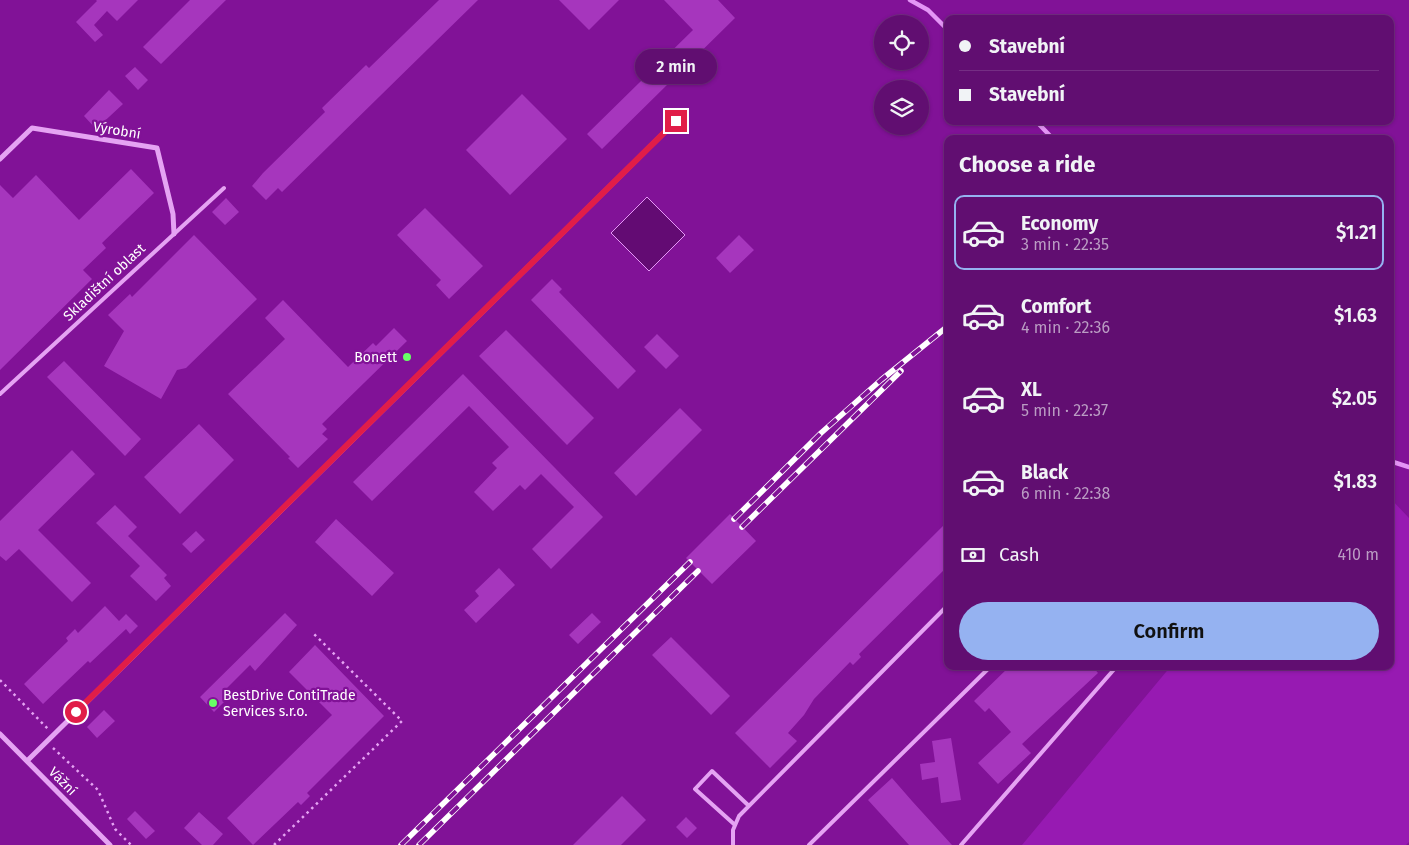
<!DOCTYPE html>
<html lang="en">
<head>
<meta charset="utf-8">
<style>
	:root { --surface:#610e71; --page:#6a1c79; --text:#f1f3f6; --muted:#ba9cc3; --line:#752e84; --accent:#95b2f1 }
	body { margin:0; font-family:"Fira Sans",sans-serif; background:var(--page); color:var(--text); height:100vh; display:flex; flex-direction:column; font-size:19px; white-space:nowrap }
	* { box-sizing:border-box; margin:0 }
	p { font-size:16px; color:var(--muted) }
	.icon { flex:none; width:28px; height:28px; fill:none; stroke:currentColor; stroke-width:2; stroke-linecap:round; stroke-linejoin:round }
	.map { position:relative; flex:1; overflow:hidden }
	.sheet { position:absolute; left:944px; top:135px; width:450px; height:535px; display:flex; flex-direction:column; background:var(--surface); border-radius:10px; box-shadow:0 1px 4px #0004,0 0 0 1px var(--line) }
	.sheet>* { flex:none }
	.guide { position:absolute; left:944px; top:15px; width:450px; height:110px; border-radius:10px; box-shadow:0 1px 4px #0004,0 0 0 1px var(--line); display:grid; align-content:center; height:110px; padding:0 15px; background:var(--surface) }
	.tools { position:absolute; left:874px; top:15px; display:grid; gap:10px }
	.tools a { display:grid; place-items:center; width:55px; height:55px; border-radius:50%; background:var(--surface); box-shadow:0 1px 4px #0004,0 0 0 1px var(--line); font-size:25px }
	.end { position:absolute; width:22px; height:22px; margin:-11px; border:6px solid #e11d48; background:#fff; box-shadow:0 0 0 2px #fff }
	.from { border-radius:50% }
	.bubble { position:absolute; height:35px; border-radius:18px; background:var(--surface); box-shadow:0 1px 4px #0004,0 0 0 1px var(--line); font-size:16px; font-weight:600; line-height:35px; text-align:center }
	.guide b { display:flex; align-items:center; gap:18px; height:48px; font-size:19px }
	.guide b+b { border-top:1px solid var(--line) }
	.guide i { width:12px; height:12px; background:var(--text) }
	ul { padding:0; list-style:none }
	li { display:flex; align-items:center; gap:15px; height:75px; margin:0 10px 8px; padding:0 5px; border:2px solid transparent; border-radius:10px }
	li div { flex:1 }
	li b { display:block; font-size:19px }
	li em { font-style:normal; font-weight:600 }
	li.selected { border-color:var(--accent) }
	li>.icon { width:45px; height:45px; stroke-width:1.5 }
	h2 { padding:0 15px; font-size:22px; line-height:60px }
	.pay { display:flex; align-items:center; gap:12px; height:55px; padding:0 15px; font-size:19px }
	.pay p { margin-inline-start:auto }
	.button { display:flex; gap:10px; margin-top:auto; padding:10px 15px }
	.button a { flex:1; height:58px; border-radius:30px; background:var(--accent); color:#111; font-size:20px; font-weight:600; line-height:58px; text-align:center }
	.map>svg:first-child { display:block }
	.green { fill:#971ab2 }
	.water { fill:#630b73; stroke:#e495f6 }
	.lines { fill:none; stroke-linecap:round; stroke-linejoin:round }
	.stream { stroke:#e495f6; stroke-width:4.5 }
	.building { fill:#a636bd }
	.path { stroke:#e5a3f3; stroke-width:2.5; stroke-dasharray:2.5 4; stroke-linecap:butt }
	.lane { stroke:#e5a3f3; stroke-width:4 }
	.street { stroke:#e5a3f3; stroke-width:5 }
	.rail-casing { stroke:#fff; stroke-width:5.5 }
	.rail { stroke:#811297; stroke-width:4; stroke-dasharray:11; stroke-linecap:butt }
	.route { stroke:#e11d48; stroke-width:6 }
	.poi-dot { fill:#68ff66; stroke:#811297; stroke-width:2 }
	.labels { text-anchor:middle; stroke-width:4.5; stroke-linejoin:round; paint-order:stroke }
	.street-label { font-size:14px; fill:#fff; stroke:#811297 }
	.poi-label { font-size:14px; fill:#fff; stroke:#811297; text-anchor:end }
</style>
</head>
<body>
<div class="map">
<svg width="1409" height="845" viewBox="0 0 1409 845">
	<rect width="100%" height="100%" fill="#811297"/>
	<path class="green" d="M1390 498 1409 518V842L1406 845H1022L1171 666H1390Z"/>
	<path class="water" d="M647 197 685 235 649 271 611 233Z"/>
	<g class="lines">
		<path class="stream" d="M910 0 928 10 948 30
			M1036 121 1053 139
			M1390 461 1409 467"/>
	</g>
	<path class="building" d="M96 0H138L117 21 107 11 94 25 103 35 95 42 76 22 97 1Z
		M190 0H226L161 64 143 47Z
		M439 0H478L282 192 278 188 266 200 252 186 263 173 325 112 322 108 366 65 369 68Z
		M559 0H619L589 30Z
		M664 0H718L735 18 602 149 587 134 693 30Z
		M135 67 148 80 138 90 125 76Z
		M109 90 123 104 96 129 84 116Z
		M522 94 567 139 510 195 466 150Z
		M131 169 154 193 102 243 106 248 83 270 92 279 0 370V185L13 198 36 175 79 220Z
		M226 198 239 212 225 225 212 212Z
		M425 208 483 266 449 299 436 285 441 280 397 235Z
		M194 235 257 299 186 368 177 370 161 399 104 366 124 331 108 315 130 294 132 297Z
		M739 235 754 250 730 273 716 258Z
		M552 279 562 289 559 292 636 371 618 389 531 300Z
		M283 300 348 367 373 343 376 346 394 328 407 341 322 424 327 429 322 434 328 439 298 468 288 458 290 457 228 394 285 339 265 318Z
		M506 330 594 418 567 445 479 356Z
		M657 334 679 356 666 369 644 347Z
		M64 361 141 439 125 456 47 377Z
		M463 374 603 517 551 569 532 549 574 507 541 474 525 490 520 485 493 511 474 492 497 468 492 463 509 447 469 406 372 501 353 482Z
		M680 408 702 430 636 496 614 473Z
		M199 424 234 460 180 514 144 477Z
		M72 450 95 474 38 530 91 583 72 602 19 549 6 561 0 556V521Z
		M115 505 137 527 128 536 167 575 164 578 171 586 156 601 130 576 140 566 96 523Z
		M730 514 756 541 712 584 686 558Z
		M336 519 394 573 372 596 315 542Z
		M948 521V566L859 654 861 657 853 665 850 662 814 699 804 715 788 733 797 741 770 768 735 733Z
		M196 531 205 540 191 553 182 544Z
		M499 568 515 585 476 623 464 610 479 596 475 591Z
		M105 606 119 621 126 614 138 626 130 634 126 629 90 663 88 661 43 704 24 684 68 641 66 638 75 629 78 633Z
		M285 613 297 625 255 671 250 665 227 688 232 694 214 712 200 697Z
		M592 613 601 622 578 644 569 635Z
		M671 637 730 696 711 715 652 655Z
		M315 645 384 716 307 793 310 796 301 805 298 802 253 845 227 818 332 715 289 672Z
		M1010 666H1092L1098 673 1022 744 1031 753 998 784 978 763 1011 732 989 708 985 712 974 701Z
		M104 710 115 721 97 738 87 727Z
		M951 738 961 800 941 803 938 777 922 780 920 764 935 762 932 741Z
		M892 778 912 801 952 845H909L868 800Z
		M622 796 646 820 621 845H573Z
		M135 811 155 831 146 839 127 819Z
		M199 812 223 834 213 845H202L184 828Z
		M686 817 697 828 687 838 676 827Z"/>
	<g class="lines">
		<path class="path" d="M0 680 48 729
			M53 748 98 790 115 829 131 845
			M274 845 402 721 314 634"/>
		<path class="lane" d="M0 394 224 188
			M735 825 695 789 712 771 749 806
			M733 845V830L739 816 948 605
			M809 845 991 666
			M961 845 1117 666"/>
		<path class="street" d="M0 159 32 128 157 148 173 214 174 234
			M0 734 110 845
			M27 761 676 121"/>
		<defs>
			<path id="rail" d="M734 519 821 433 881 380 948 326
				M742 527 901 371
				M401 845 690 562
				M419 845 698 571"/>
		</defs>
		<use href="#rail" class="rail-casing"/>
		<use href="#rail" class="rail"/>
	</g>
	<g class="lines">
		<path class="route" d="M76 712 676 121"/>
	</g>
	<g class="poi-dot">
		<circle cx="407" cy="357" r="5"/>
		<circle cx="213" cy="703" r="5"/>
	</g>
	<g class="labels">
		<g class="street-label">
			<text transform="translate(117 130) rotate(9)" y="5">Výrobní</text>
			<text transform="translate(104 282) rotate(-43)" y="5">Skladištní oblast</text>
			<text transform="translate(63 781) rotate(45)" y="5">Vážní</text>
		</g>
		<g class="poi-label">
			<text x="397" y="362">Bonett</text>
			<text x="223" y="700" text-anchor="start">BestDrive ContiTrade<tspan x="223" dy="16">Services s.r.o.</tspan></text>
		</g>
	</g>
</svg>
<div class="tools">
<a><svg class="icon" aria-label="locate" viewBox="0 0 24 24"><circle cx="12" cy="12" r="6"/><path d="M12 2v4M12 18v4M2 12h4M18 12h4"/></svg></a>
<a><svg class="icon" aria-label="layers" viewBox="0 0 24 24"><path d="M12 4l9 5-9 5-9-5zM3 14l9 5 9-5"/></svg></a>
</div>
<i class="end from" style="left:76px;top:712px"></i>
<i class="end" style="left:676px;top:121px"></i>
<div class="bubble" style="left:635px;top:49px;width:82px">2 min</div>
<div class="guide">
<b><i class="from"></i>Stavební</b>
<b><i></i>Stavební</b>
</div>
<section class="sheet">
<h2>Choose a ride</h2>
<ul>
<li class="selected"><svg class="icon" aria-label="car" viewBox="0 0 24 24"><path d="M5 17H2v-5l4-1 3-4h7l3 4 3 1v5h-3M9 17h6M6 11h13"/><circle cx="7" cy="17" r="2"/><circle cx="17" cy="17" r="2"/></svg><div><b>Economy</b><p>3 min · 22:35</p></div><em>$1.21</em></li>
<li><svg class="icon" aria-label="car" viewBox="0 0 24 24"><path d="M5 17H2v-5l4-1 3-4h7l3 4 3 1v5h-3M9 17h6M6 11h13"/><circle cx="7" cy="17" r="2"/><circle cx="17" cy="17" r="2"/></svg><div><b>Comfort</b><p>4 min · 22:36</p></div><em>$1.63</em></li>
<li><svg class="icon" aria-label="car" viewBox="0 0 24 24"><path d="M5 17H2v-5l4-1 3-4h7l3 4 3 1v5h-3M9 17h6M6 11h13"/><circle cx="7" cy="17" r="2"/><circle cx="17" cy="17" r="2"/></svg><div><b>XL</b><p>5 min · 22:37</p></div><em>$2.05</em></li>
<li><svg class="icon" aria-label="car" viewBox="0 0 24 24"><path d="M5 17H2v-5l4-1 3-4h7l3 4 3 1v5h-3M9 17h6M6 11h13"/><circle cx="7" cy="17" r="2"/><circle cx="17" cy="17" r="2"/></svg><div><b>Black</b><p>6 min · 22:38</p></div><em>$1.83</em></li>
</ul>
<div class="pay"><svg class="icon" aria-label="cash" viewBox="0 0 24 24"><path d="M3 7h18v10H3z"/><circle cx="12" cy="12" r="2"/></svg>Cash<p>410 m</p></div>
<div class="button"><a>Confirm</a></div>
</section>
</div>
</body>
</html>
